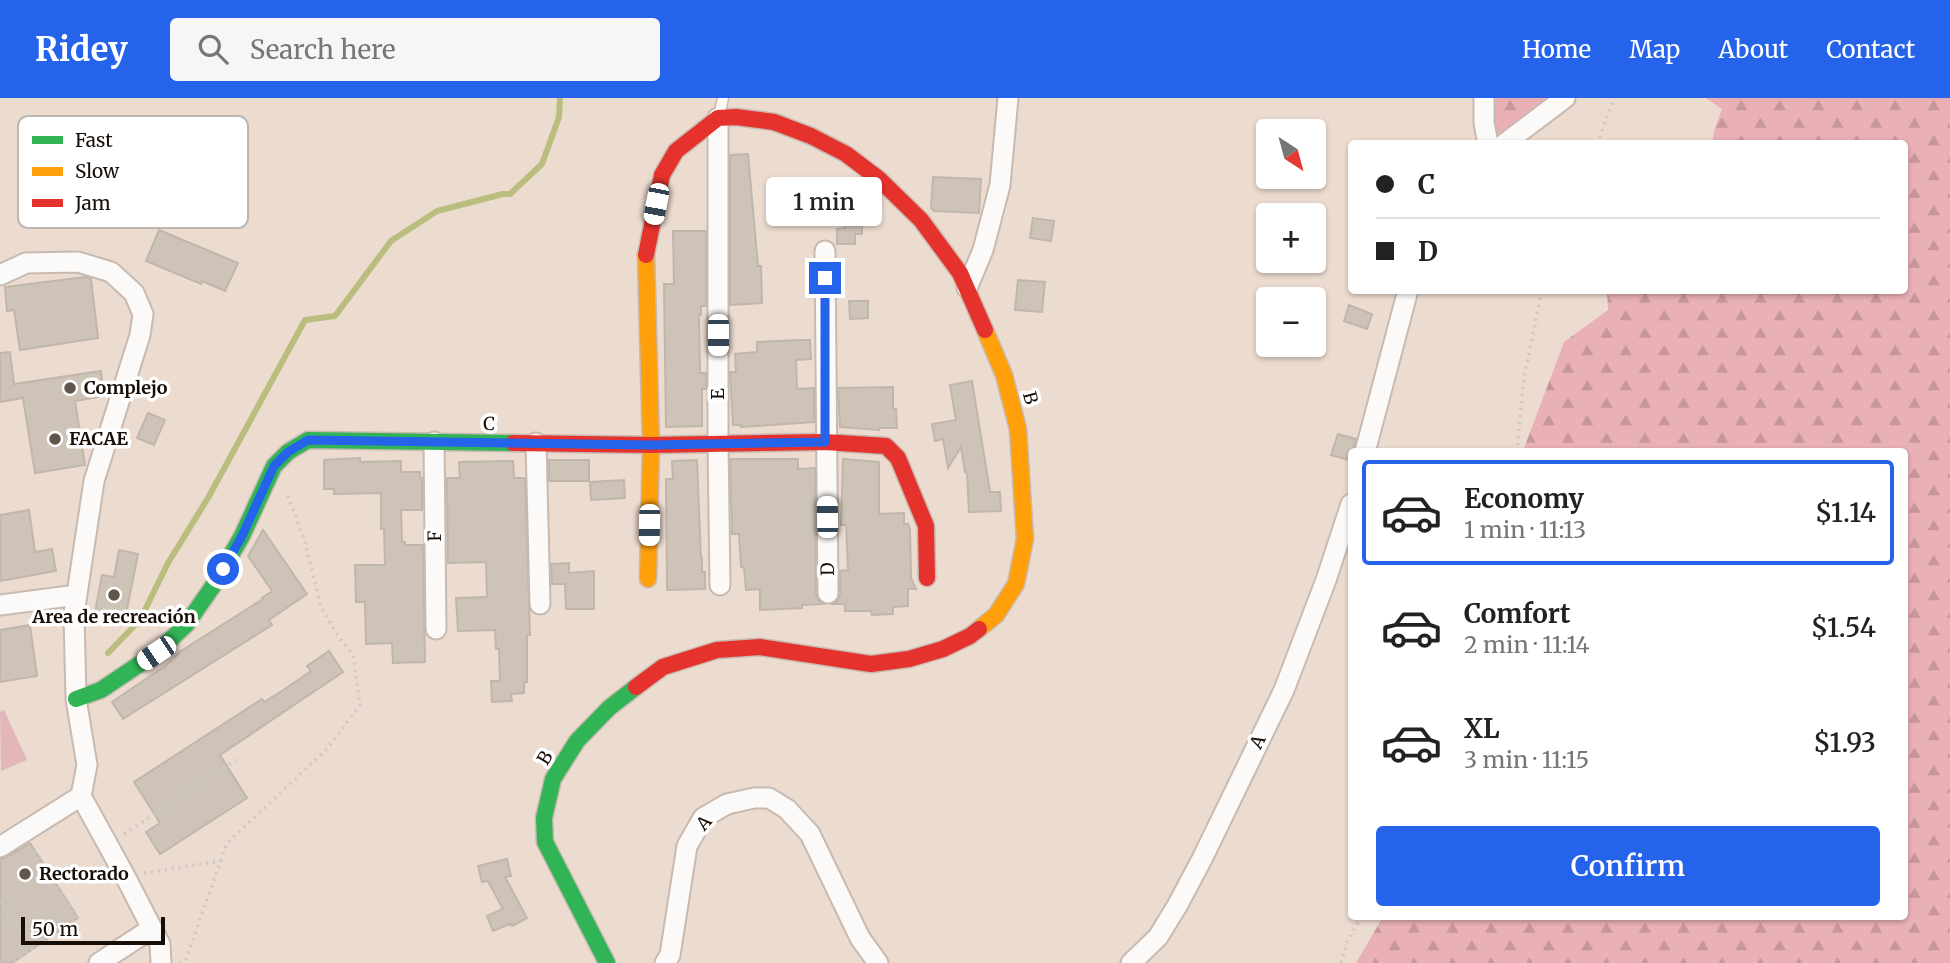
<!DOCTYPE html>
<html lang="en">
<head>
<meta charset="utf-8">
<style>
	:root { --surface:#fff; --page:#f6f6f6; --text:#222; --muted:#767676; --line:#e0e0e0; --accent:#2563eb }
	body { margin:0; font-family:Merriweather,serif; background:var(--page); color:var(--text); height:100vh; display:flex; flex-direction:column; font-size:26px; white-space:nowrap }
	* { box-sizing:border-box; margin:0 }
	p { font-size:23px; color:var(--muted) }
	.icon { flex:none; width:38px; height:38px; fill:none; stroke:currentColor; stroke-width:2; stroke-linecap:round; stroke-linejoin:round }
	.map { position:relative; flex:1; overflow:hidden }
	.details { position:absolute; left:1348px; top:350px; width:560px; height:472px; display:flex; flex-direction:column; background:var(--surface); border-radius:7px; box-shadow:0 2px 5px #0004 }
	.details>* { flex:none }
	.banner { position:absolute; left:1348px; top:42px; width:560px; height:154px; border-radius:7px; box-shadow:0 2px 5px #0004; display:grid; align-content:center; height:154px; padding:0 28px; background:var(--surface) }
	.needle { width:46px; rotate:144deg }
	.controls { position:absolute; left:1256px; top:21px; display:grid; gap:14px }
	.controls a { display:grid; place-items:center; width:70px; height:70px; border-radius:7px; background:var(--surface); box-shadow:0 2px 5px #0004; font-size:35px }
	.scale { position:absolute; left:21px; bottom:18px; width:144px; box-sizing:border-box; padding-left:7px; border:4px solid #180e06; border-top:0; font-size:19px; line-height:24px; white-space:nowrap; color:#180e06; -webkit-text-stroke:5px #fff; paint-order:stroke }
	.end { position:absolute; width:32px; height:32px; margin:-16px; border:9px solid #2563eb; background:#fff; box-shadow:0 0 0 4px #fff }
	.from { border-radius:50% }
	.bubble { position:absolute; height:49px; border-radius:7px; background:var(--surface); box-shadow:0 2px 5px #0004; font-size:23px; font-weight:600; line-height:49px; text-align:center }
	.car { position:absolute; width:21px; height:42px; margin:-21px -10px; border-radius:9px; box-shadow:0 0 5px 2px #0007; background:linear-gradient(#fff 24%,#345 0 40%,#fff 0 76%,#345 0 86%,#fff 0) }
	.banner b { display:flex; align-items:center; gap:24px; height:66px; font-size:26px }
	.banner b+b { border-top:2px solid var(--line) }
	.banner i { width:18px; height:18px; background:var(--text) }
	ul { padding:12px 0 0; list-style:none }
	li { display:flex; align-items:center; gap:21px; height:105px; margin:0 14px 10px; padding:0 14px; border:4px solid transparent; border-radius:7px }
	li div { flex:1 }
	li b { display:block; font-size:26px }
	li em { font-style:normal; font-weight:600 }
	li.on { border-color:var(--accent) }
	li>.icon { width:63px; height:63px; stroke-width:1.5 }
	.cta { display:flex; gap:14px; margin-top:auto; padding:14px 28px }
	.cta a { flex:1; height:80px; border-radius:7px; background:var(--accent); color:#fff; font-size:28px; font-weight:600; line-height:80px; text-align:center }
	header { display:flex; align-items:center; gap:42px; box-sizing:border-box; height:98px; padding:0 35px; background:var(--accent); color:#fff }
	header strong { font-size:33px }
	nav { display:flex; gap:38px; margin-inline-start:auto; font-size:24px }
	.search { width:490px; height:63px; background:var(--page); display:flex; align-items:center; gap:18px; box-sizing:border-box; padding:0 24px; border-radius:7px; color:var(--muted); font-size:26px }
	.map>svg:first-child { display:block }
	.forest { fill:url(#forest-firs) }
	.green { fill:#e3b7ba }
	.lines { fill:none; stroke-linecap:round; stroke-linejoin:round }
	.stream { stroke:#b9be7e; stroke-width:6 }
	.building { fill:#cdc3b7; stroke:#c0b6ab; stroke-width:2 }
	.lane-casing { stroke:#c8bab0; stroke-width:13 }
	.street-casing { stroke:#c8bab0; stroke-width:23 }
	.fast-casing { stroke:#c8bab0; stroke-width:19 }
	.slow-casing { stroke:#c8bab0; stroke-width:19 }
	.jam-casing { stroke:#c8bab0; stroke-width:19 }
	.path { stroke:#cdc8c5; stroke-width:3.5; stroke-dasharray:2 5; stroke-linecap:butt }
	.lane { stroke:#fcfaf8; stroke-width:10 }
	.street { stroke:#fcfaf8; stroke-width:19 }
	.fast { stroke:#30b455; stroke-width:16 }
	.slow { stroke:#ff9f0a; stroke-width:16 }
	.jam { stroke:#e5322d; stroke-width:16 }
	.route { stroke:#2563eb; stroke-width:9 }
	.poi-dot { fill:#62564c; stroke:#fff; stroke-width:2.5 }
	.labels { text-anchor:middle; stroke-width:7; stroke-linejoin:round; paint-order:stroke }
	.poi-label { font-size:18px; font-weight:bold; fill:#180e06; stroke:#fff; text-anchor:start }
	.street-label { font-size:18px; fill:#180e06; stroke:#fff }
	.key { fill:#fff; stroke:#bab7b4; stroke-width:2 }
	.key-label { font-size:19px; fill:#180e06 }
</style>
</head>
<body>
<header>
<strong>Ridey</strong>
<div class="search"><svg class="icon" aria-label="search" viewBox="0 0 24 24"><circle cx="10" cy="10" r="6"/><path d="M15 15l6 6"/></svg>Search here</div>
<nav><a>Home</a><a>Map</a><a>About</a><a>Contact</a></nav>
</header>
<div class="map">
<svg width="1950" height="865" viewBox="0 0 1950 865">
	<defs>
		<pattern id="forest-firs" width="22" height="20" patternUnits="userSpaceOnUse" patternTransform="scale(1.75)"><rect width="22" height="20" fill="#e9b0b6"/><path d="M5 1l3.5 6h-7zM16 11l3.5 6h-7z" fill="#c7969b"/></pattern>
	</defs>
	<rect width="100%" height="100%" fill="#ecdbcf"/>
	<path class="forest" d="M1491 0H1551L1495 38Z
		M1706 0H1950V865H1356L1383 819H1904V354L1523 353 1564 244 1608 212 1607 193 1904 192V46L1712 45 1715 30 1722 11Z"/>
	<path class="green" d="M4 612 27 662 1 673 0 614Z"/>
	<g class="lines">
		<path class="stream" d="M108 555 140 522 168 465 208 400 305 222 335 218 391 143 437 113 503 96H510L542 66 559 19 560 0"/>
	</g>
	<path class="building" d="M748 56 758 168H761L762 205 730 207V57Z
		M933 79 981 81 979 115 934 113 931 110Z
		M845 116H862V136H855V146H837V131L845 130Z
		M1033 120 1054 123 1051 143 1030 140Z
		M159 132 238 165 225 193 202 183 201 186 146 163Z
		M673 133H706V208H701V217H699L700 275H706V291H702V328L666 329 664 186H674Z
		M85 179 91 181 98 240 20 252 14 212 7 213 5 189Z
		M1018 182 1045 184 1042 214 1015 212Z
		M849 203H868V220L850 221Z
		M1349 207 1372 216 1367 231 1344 223Z
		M800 242H810L811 261 796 262 797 291 814 290V324L741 329V327H733L730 274H736L735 256 757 254V244Z
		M10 254 14 286 101 273 104 298 75 303 85 367 35 375 23 300 0 304V255Z
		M972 283 990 394H1000L1001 413 969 414 967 374H965L961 349 948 370 943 341 935 343 932 326 956 322 950 287Z
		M893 289V311H896L897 330H879V332L840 329 838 290Z
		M148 315 165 322 154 347 137 340Z
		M1338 336 1356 341 1349 362 1331 357Z
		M360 360V364L401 363V374H420V380H422V412H401L402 444H405V447H423L425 564 393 565 392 545 366 546 365 504H356L355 467H385L384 431H381V395L334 396V391H324V362Z
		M730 361H798V371L815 370 816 495 818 502 824 506 802 507V510L760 512V491L746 492 744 469H741L739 436H732Z
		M843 361 879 364V416L904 415V426H908L910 431 911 480 916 491H908V508L893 509V516L872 517 871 513H845V506H833L838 502 840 496V473L848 472 846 427H841Z
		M549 362H589V383H549Z
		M697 362 701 460H702V474H705V491L667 492 666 381H673L672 363Z
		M513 363 514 380H525L530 537H527V584H524V595L511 596 512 603 492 604 491 583H500L499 551H496L495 532 458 533 457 516 456 500 487 499 486 464 448 465 447 380H460L459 364Z
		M624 382 625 400 591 402 590 384Z
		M29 412 35 454 52 451 56 473 0 483V417Z
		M263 432 307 496 269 522 272 527 123 621 112 604 165 568 181 553 263 501 262 500 272 493 248 458Z
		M119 452 138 456 125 521 95 515 102 477 114 479Z
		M569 465V475L594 473V511H566L565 486H552L551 466Z
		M30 527 37 578 0 584V532Z
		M329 553 343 574 220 657 247 700 160 756 146 734 160 725 134 684 262 601 264 604 282 593 311 573 307 568Z
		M30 745 78 820 12 865H0V761L7 759Z
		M507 761 511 778 505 779 527 820 512 828 510 826 493 833 487 818 503 811 488 783 482 784 478 768Z"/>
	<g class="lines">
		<defs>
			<path id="lane" d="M719 19 723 0"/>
			<path id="street" d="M1484 0V25L1488 46
				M718 20V345L720 487
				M1504 46 1565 0
				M825 153 828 495
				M0 177 26 165 78 164 111 174 134 195 143 216 140 237 94 383 74 516 76 601 87 667 81 698 125 778 160 846 161 865
				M967 190 983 152 1000 87 1008 0
				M434 344 436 531
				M536 345 540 506
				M1365 354 1408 192
				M0 507 77 497
				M0 749 81 698
				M99 865 151 831
				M665 865 670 857 687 748 703 720 727 706 754 700H769L787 711 810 736 860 840 878 865
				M1131 865 1158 839 1177 808 1202 761 1284 592 1326 482 1351 406"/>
			<path id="fast" d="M76 601 101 592 156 555 186 527 213 488 242 438 274 368 288 354 308 342 513 345
				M607 865 545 744 544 720 553 681 577 643 609 610 636 589"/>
			<path id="slow" d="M646 157 651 347 648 481
				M979 531 996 517 1016 486 1025 441 1018 331 1004 277 985 232"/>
			<path id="jam" d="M646 157 662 77 676 53 718 20 736 19 774 24 811 38 846 56 879 81 921 122 960 175 985 232
				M513 345 651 347 825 344 886 348 898 360 926 428 927 480
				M636 589 663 569 717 552 760 549 871 566 909 561 943 551 970 538 979 531"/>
		</defs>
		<use href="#lane" class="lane-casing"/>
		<use href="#street" class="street-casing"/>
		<use href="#fast" class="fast-casing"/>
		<use href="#slow" class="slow-casing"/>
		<use href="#jam" class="jam-casing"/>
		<path class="path" d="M1597 46 1614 0
			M1517 354 1524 279 1542 192
			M124 736 236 662
			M144 775 222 763
			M0 803 32 851 12 865
			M32 851 78 820 33 750
			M179 865 186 861 227 745 327 651 360 607 353 557 336 535 321 509 305 444 287 395
			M1341 865 1347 844 1361 819"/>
		<use href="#lane" class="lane"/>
		<use href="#street" class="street"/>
		<use href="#fast" class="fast"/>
		<use href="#slow" class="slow"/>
		<use href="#jam" class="jam"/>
	</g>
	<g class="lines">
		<path class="route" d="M223 471 242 438 274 368 288 354 308 342 651 347 825 344V180"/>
	</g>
	<g class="poi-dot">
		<circle cx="70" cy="290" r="7"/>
		<circle cx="55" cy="341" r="7"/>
		<circle cx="114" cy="497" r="7"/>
		<circle cx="25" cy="776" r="7"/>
	</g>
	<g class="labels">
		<g class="poi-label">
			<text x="84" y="296">Complejo</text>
			<text x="69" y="347">FACAE</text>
			<text x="114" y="525" text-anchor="middle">Area de recreación</text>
			<text x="39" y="782">Rectorado</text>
		</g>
		<g class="street-label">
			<text transform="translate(718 296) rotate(-90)" y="6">E</text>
			<text transform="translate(1030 300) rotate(75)" y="6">B</text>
			<text transform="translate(489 326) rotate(1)" y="6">C</text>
			<text transform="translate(435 438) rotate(-91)" y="6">F</text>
			<text transform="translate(828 471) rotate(-91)" y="6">D</text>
			<text transform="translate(1258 644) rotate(-64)" y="6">A</text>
			<text transform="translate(545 660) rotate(-58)" y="6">B</text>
			<text transform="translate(704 725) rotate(-48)" y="6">A</text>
		</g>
	</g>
	<rect x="18" y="18" width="230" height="112" rx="10" class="key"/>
	<rect x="32" y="38" width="31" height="8" fill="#30b455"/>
	<rect x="32" y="69" width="31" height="9" fill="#ff9f0a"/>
	<rect x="32" y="101" width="31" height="8" fill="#e5322d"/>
	<g class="key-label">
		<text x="75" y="49">Fast</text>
		<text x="75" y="80">Slow</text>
		<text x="75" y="112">Jam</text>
	</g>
</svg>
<div class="controls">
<a><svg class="needle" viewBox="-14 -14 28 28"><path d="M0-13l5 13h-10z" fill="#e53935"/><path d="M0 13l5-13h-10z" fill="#767676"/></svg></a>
<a>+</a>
<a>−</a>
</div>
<div class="scale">50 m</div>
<i class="end from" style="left:223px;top:471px"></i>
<i class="end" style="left:825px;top:180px"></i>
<div class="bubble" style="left:766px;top:79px;width:116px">1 min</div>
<i class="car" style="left:656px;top:106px;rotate:191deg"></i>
<i class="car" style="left:718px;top:237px;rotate:180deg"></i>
<i class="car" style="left:827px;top:419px;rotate:359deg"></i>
<i class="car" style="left:649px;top:427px;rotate:181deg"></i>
<i class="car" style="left:156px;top:555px;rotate:236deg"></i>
<div class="banner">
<b><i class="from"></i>C</b>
<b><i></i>D</b>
</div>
<section class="details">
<ul>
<li class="on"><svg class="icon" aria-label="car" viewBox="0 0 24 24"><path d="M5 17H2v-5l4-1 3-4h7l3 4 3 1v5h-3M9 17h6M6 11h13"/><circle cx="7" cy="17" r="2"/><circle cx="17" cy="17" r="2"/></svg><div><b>Economy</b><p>1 min · 11:13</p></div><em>$1.14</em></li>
<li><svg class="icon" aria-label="car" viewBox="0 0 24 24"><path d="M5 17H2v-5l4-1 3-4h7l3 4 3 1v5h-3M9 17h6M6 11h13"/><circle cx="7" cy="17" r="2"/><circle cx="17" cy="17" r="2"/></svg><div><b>Comfort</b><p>2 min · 11:14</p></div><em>$1.54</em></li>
<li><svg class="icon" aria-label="car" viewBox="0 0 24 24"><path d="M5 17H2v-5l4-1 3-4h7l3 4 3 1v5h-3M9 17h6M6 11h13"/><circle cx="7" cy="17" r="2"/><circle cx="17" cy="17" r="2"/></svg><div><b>XL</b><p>3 min · 11:15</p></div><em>$1.93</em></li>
</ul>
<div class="cta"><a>Confirm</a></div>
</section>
</div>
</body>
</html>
